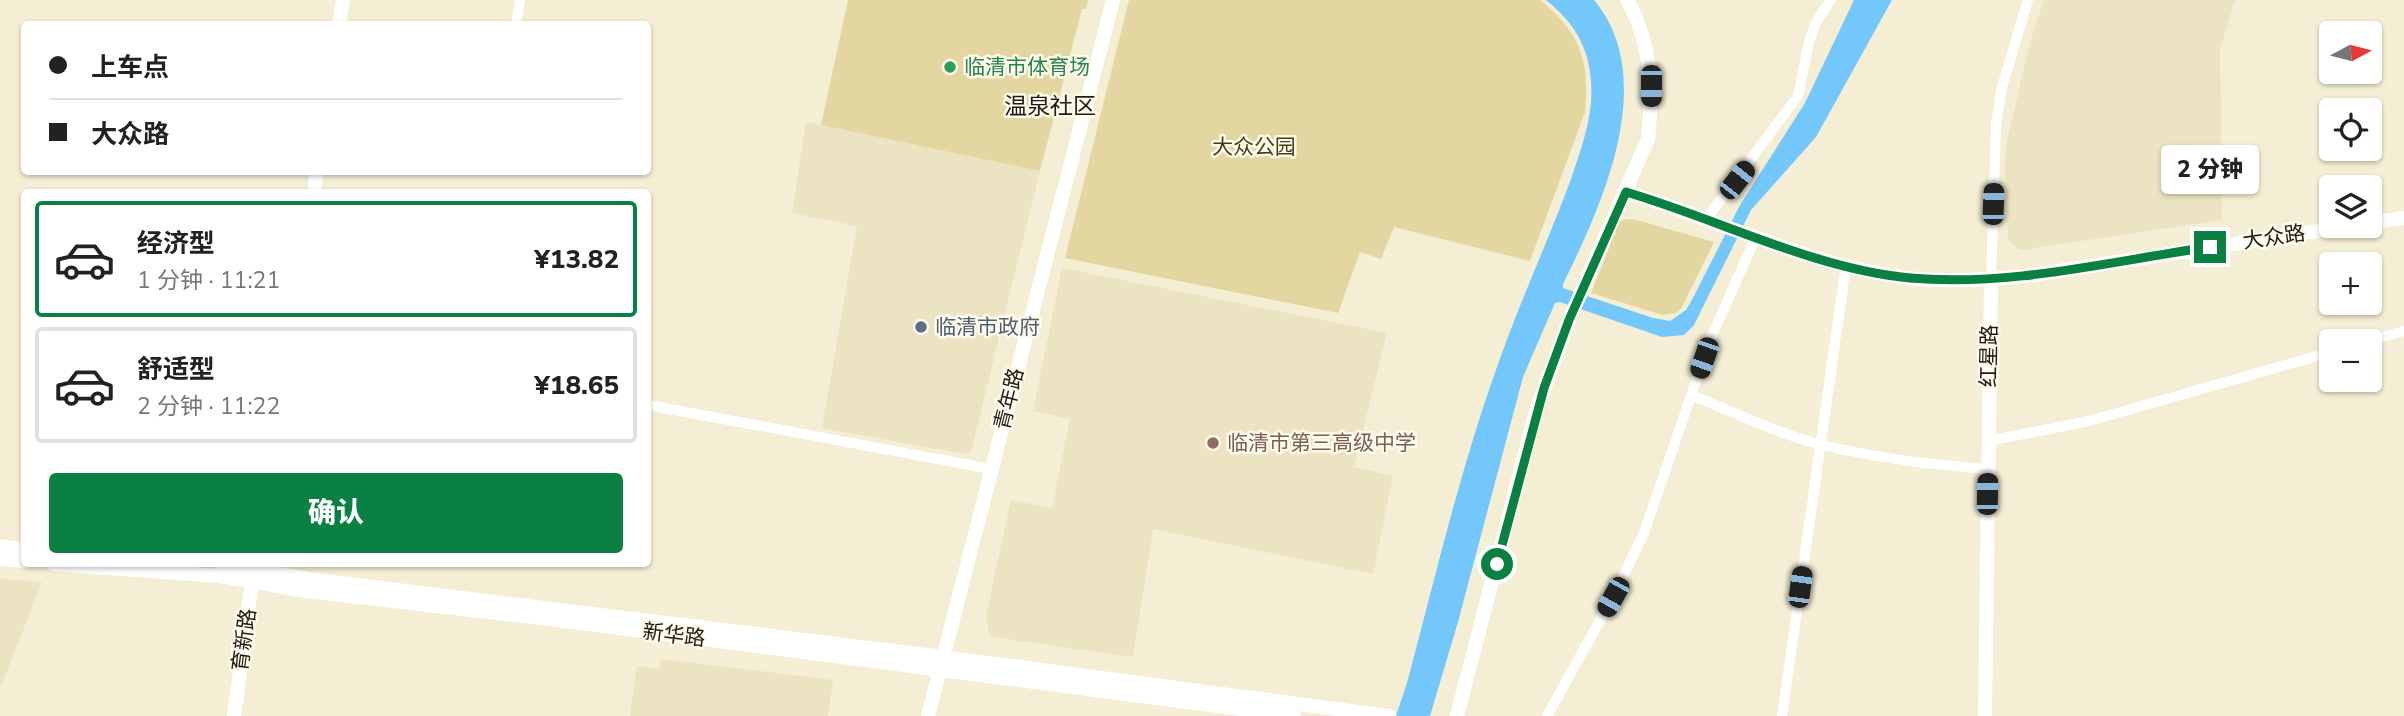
<!DOCTYPE html>
<html lang="zh">
<head>
<meta charset="utf-8">
<style>
	:root { --surface:#fff; --page:#f6f6f6; --text:#222; --muted:#767676; --line:#e0e0e0; --accent:#0b8043 }
	body { margin:0; font-family:"Nunito Sans","Noto Sans SC",sans-serif; background:var(--page); color:var(--text); height:100vh; display:flex; flex-direction:column; font-size:26px; white-space:nowrap }
	* { box-sizing:border-box; margin:0 }
	p { font-size:23px; color:var(--muted) }
	.icon { flex:none; width:38px; height:38px; fill:none; stroke:currentColor; stroke-width:2; stroke-linecap:round; stroke-linejoin:round }
	.map { position:relative; flex:1; overflow:hidden }
	.sheet { position:absolute; left:21px; top:189px; width:630px; height:378px; display:flex; flex-direction:column; background:var(--surface); border-radius:7px; box-shadow:0 2px 5px #0004 }
	.sheet>* { flex:none }
	.banner { position:absolute; left:21px; top:21px; width:630px; height:154px; border-radius:7px; box-shadow:0 2px 5px #0004; display:grid; align-content:center; height:154px; padding:0 28px; background:var(--surface) }
	.needle { width:46px; rotate:83deg }
	.fabs { position:absolute; left:2319px; top:21px; display:grid; gap:14px }
	.fabs a { display:grid; place-items:center; width:63px; height:63px; border-radius:7px; background:var(--surface); box-shadow:0 2px 5px #0004; font-size:35px }
	.end { position:absolute; width:32px; height:32px; margin:-16px; border:9px solid #0b8043; background:#fff; box-shadow:0 0 0 4px #fff }
	.from { border-radius:50% }
	.bubble { position:absolute; height:49px; border-radius:7px; background:var(--surface); box-shadow:0 2px 5px #0004; font-size:23px; font-weight:800; line-height:49px; text-align:center }
	.car { position:absolute; width:21px; height:42px; margin:-21px -10px; border-radius:9px; box-shadow:0 0 5px 2px #0007; background:linear-gradient(#222 24%,#8ab4d8 0 40%,#222 0 76%,#8ab4d8 0 86%,#222 0) }
	.banner b { display:flex; align-items:center; gap:24px; height:66px; font-size:26px }
	.banner b+b { border-top:2px solid var(--line) }
	.banner i { width:18px; height:18px; background:var(--text) }
	ul { padding:12px 0 0; list-style:none }
	li { display:flex; align-items:center; gap:21px; height:116px; margin:0 14px 10px; padding:0 14px; border:4px solid var(--line); border-radius:7px }
	li div { flex:1 }
	li b { display:block; font-size:26px }
	li em { font-style:normal; font-weight:800 }
	li.current { border-color:var(--accent) }
	li>.icon { width:63px; height:63px; stroke-width:1.5 }
	.primary-button { display:flex; gap:14px; margin-top:auto; padding:14px 28px }
	.primary-button a { flex:1; height:80px; border-radius:7px; background:var(--accent); color:#fff; font-size:28px; font-weight:800; line-height:80px; text-align:center }
	.map>svg:first-child { display:block }
	.built { fill:#ebe3c2 }
	.green { fill:#e4d6a0 }
	.water { fill:#74c7fb }
	.lines { fill:none; stroke-linecap:round; stroke-linejoin:round }
	.street { stroke:#fff; stroke-width:10 }
	.secondary { stroke:#fff; stroke-width:14 }
	.route { stroke:#0b8043; stroke-width:9 }
	.leisure-dot { fill:#2e9e5b; stroke:#fffbec; stroke-width:2.5 }
	.service-dot { fill:#5c6f8a; stroke:#fffbec; stroke-width:2.5 }
	.education-dot { fill:#8d6e63; stroke:#fffbec; stroke-width:2.5 }
	.labels { text-anchor:middle; stroke-width:5; stroke-linejoin:round; paint-order:stroke }
	.leisure-label { font-size:21px; fill:#27864d; stroke:#fffbec; text-anchor:start }
	.park-label { font-size:21px; fill:#463d18; stroke:#fffbec }
	.street-label { font-size:21px; fill:#1d1b12; stroke:#fffbec }
	.service-label { font-size:21px; fill:#4e5e75; stroke:#fffbec; text-anchor:start }
	.education-label { font-size:21px; fill:#785e54; stroke:#fffbec; text-anchor:start }
	.neighbourhood-label { font-size:23px; fill:#1d1b12; stroke:#fffbec }
</style>
</head>
<body>
<div class="map">
<svg width="2404" height="716" viewBox="0 0 2404 716">
	<rect width="100%" height="100%" fill="#f4eed5"/>
	<path class="built" d="M2044 0H2235L2220 50 2222 220 2020 250 2013 245 2008 238 2005 166 2006 146 2030 42Z
		M806 122 1040 171 970 455 822 428 857 226 792 213Z
		M1062 268 1387 333 1354 467 1393 476 1373 574 1153 529 1133 657 994 637 989 634 986 616 1011 500 1052 508 1070 419 1033 411Z
		M0 579 42 582 0 689Z
		M661 659 833 680 828 716H630L637 666 659 669Z"/>
	<path class="green" d="M848 0H1088L1086 9H1082L1040 171 821 125Z
		M1129 0H1540C1580 32 1590 61 1585 112L1530 261 1394 227 1381 259 1360 252 1338 313 1065 258Z
		M1633 219 1714 242 1681 309 1676 313 1663 315 1591 293 1619 223 1622 220Z"/>
	<path class="water" d="M1546 0H1594C1660 79 1602 205 1563 284V288L1653 318 1670 321 1686 310 1693 298 1740 205 1805 103 1854 0H1892L1816 137 1751 210 1694 325 1684 335 1662 337 1560 302 1555 303 1523 377 1458 622 1430 716H1396L1407 683C1435 578 1460 470 1497 367 1519 303 1548 242 1571 179 1579 155 1589 128 1591 102 1594 58 1580 27 1546 0Z"/>
	<g class="lines">
		<path class="street" d="M516 24 520 0
			M1706 219 1798 96 1809 42 1816 22 1831 0
			M1991 279 1996 125 2002 87 2028 0
			M2368 341 2404 331
			M1691 395C1734 412 1778 434 1822 445 1876 458 1933 465 1988 469
			M648 405 991 469
			M1988 441 2089 421 2331 352
			M1547 716 1613 597 1644 533 1710 340 1756 237
			M1782 716 1846 265"/>
		<path class="secondary" d="M339 24 343 0
			M314 192 317 172
			M1626 192C1719 220 1810 266 1908 278 1947 282 1987 280 2026 276L2351 226
			M2370 223 2404 218
			M0 547 24 549
			M0 559 24 561
			M53 564 220 576 306 591 550 619 1294 716
			M222 564 308 579 943 657 1389 716
			M234 716 253 575
			M928 716 1113 0
			M1457 716 1536 411 1569 320 1648 139C1653 91 1652 43 1627 0
			M1985 716 1991 279"/>
	</g>
	<g class="lines">
		<path class="route" d="M1497 564 1544 388 1569 320 1626 192C1718 219 1814 269 1910 278 2011 287 2111 261 2210 247"/>
	</g>
	<circle class="leisure-dot" cx="950" cy="67" r="7"/>
	<circle class="service-dot" cx="921" cy="327" r="7"/>
	<circle class="education-dot" cx="1213" cy="443" r="7"/>
	<g class="labels">
		<g class="leisure-label">
			<text x="964" y="74">临清市体育场</text>
		</g>
		<g class="park-label">
			<text x="1254" y="154">大众公园</text>
		</g>
		<g class="street-label">
			<text transform="translate(2274 237) rotate(-8)" y="7">大众路</text>
			<text transform="translate(1989 356) rotate(-89)" y="7">红星路</text>
			<text transform="translate(1009 399) rotate(-76)" y="7">青年路</text>
			<text transform="translate(674 635) rotate(7)" y="7">新华路</text>
			<text transform="translate(244 640) rotate(-82)" y="7">育新路</text>
		</g>
		<g class="service-label">
			<text x="935" y="334">临清市政府</text>
		</g>
		<g class="education-label">
			<text x="1227" y="450">临清市第三高级中学</text>
		</g>
		<g class="neighbourhood-label">
			<text x="1050" y="114">温泉社区</text>
		</g>
	</g>
</svg>
<div class="fabs">
<a><svg class="needle" viewBox="-14 -14 28 28"><path d="M0-13l5 13h-10z" fill="#e53935"/><path d="M0 13l5-13h-10z" fill="#767676"/></svg></a>
<a><svg class="icon" aria-label="locate" viewBox="0 0 24 24"><circle cx="12" cy="12" r="6"/><path d="M12 2v4M12 18v4M2 12h4M18 12h4"/></svg></a>
<a><svg class="icon" aria-label="layers" viewBox="0 0 24 24"><path d="M12 4l9 5-9 5-9-5zM3 14l9 5 9-5"/></svg></a>
<a>+</a>
<a>−</a>
</div>
<i class="end from" style="left:1497px;top:564px"></i>
<i class="end" style="left:2210px;top:247px"></i>
<div class="bubble" style="left:2161px;top:145px;width:98px">2 分钟</div>
<i class="car" style="left:1651px;top:86px;rotate:180deg"></i>
<i class="car" style="left:1737px;top:180px;rotate:38deg"></i>
<i class="car" style="left:1993px;top:204px;rotate:2deg"></i>
<i class="car" style="left:1704px;top:358px;rotate:199deg"></i>
<i class="car" style="left:1987px;top:494px;rotate:1deg"></i>
<i class="car" style="left:1800px;top:587px;rotate:8deg"></i>
<i class="car" style="left:1613px;top:597px;rotate:209deg"></i>
<div class="banner">
<b><i class="from"></i>上车点</b>
<b><i></i>大众路</b>
</div>
<section class="sheet">
<ul>
<li class="current"><svg class="icon" aria-label="car" viewBox="0 0 24 24"><path d="M5 17H2v-5l4-1 3-4h7l3 4 3 1v5h-3M9 17h6M6 11h13"/><circle cx="7" cy="17" r="2"/><circle cx="17" cy="17" r="2"/></svg><div><b>经济型</b><p>1 分钟 · 11:21</p></div><em>¥13.82</em></li>
<li><svg class="icon" aria-label="car" viewBox="0 0 24 24"><path d="M5 17H2v-5l4-1 3-4h7l3 4 3 1v5h-3M9 17h6M6 11h13"/><circle cx="7" cy="17" r="2"/><circle cx="17" cy="17" r="2"/></svg><div><b>舒适型</b><p>2 分钟 · 11:22</p></div><em>¥18.65</em></li>
</ul>
<div class="primary-button"><a>确认</a></div>
</section>
</div>
</body>
</html>
